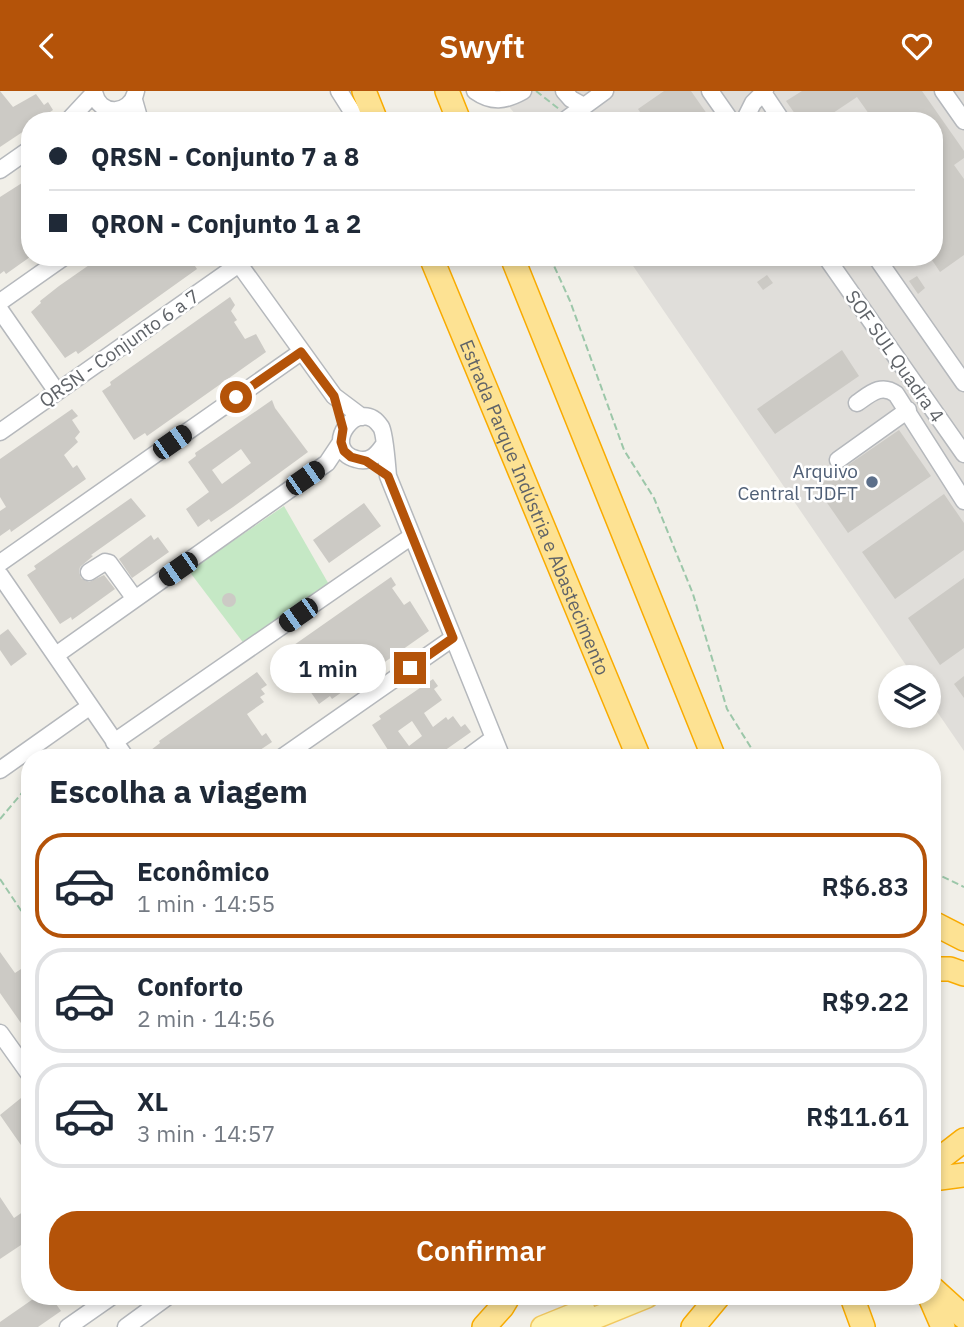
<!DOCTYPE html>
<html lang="pt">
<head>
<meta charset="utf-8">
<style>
	:root { --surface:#fff; --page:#f6f6f7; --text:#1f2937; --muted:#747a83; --line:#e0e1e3; --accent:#b45309 }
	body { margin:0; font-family:"IBM Plex Sans",sans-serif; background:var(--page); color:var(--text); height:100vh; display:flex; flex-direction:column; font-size:26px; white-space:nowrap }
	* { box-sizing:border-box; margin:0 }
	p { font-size:23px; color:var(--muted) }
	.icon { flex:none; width:38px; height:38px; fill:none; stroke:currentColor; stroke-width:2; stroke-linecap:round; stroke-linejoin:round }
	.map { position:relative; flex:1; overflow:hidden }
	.side { position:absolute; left:21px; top:658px; width:920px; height:556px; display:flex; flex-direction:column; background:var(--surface); border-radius:28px; box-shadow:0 4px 10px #0003 }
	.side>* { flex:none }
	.hud { position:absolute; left:21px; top:21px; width:922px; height:154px; border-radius:28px; box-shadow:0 4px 10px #0003; display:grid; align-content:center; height:154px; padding:0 28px; background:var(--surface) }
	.buttons { position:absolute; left:878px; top:574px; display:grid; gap:14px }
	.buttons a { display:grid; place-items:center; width:63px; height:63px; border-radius:50%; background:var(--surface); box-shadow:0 4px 10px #0003; font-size:35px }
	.end { position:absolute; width:32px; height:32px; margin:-16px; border:9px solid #b45309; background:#fff; box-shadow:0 0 0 4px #fff }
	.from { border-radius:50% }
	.bubble { position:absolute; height:49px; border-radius:24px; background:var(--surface); box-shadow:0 4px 10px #0003; font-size:23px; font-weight:600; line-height:49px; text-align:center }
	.car { position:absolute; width:21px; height:42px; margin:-21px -10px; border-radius:9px; box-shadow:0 0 5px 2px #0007; background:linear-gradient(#222 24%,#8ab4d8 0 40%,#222 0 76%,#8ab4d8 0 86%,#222 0) }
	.hud b { display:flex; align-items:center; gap:24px; height:66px; font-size:26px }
	.hud b+b { border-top:2px solid var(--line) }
	.hud i { width:18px; height:18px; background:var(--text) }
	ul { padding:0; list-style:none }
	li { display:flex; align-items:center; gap:21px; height:105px; margin:0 14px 10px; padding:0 14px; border:4px solid var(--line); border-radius:28px }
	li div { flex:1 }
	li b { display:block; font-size:26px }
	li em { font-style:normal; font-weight:600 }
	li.selected { border-color:var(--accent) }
	li>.icon { width:63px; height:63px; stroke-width:1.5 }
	h2 { padding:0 28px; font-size:32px; line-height:84px }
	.cta { display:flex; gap:14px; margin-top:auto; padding:14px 28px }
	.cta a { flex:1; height:80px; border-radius:28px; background:var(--accent); color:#fff; font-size:28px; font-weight:600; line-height:80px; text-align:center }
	header { display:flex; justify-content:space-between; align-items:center; height:91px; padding:0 28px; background:var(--accent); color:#fff; font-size:32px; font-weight:600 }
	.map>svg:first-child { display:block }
	.industrial { fill:#e0deda }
	.green { fill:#c5e8c5 }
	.building { fill:#cccac5; fill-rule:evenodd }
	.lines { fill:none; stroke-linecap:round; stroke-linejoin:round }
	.minor-casing { stroke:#b5b8bc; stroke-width:19 }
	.major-casing { stroke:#f2c960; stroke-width:24 }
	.highway-casing { stroke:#f9ab00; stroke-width:26 }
	.path { stroke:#9cc7a9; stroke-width:2; stroke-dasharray:7 3.5; stroke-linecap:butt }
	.minor { stroke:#fff; stroke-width:16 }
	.major { stroke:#fff2af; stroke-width:21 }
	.highway { stroke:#fde293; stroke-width:23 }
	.route { stroke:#b45309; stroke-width:9 }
	.service-dot { fill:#5c6f8a; stroke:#fff; stroke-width:2.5 }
	.labels { text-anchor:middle; stroke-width:5; stroke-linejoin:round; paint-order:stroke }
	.street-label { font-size:19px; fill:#5f6368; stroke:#fff }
	.service-label { font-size:19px; fill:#4e5e75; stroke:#fff; text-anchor:end }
</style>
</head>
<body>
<header><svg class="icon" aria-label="back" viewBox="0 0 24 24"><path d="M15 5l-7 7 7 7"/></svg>Swyft<svg class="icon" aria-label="heart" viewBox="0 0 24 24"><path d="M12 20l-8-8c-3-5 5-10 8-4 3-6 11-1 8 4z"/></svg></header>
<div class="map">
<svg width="964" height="1236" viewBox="0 0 964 1236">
	<rect width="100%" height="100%" fill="#f1efe8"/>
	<path class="industrial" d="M496 0H964V660L929 609V586H914L627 166H934V30H521Z"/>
	<path class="green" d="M284 415 331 497 248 558 189 480Z"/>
	<path class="building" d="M0 0 13 16 36 3 44 14 48 11 53 19 44 25 42 23 30 30V36L0 56Z
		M664 0H691L712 30H646L638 18Z
		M802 0H922L964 60V67L954 74 964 88V164L940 181 930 166H934V30H874L857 6 821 30H800L786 10Z
		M30 89V166L6 183 4 180 0 183V106L22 92 23 94Z
		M106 166H189L197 178 78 263 76 260 65 267 31 221 41 212 40 210 59 195 92 172 94 175Z
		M767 184 773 192 763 199 757 191Z
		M917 185 925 197 918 203 909 190Z
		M230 206 235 214 231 220 237 229 234 231 245 248 256 243 266 261 147 345 145 342 134 349 102 300 111 294 110 291Z
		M842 259 859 285 775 343 757 318Z
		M272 309 275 317 308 361 233 416 211 431 209 428 198 436 186 418 209 401 188 371 196 365 195 362ZM241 358 251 372 222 393 212 379Z
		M72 318 78 325 72 329 80 341 75 347 78 351 64 364 73 377 77 374 86 388 11 441 10 438 0 445V420L6 416 0 406V368Z
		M899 339 931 385 848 442 816 396Z
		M944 403 964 432V459L895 508 862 461Z
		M131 407 146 425 91 464 93 465 80 476 79 481 81 487 89 491 104 484 115 498 72 529 71 526 60 533 27 484 36 478 34 475Z
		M364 412 381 435 329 472 313 449Z
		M151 444 154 449 158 446 169 461 132 487 119 468Z
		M391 486 396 494 392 497 404 514 410 510 429 540 332 608 330 605 319 613 285 564 296 556 294 554Z
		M964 487V557L940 574 908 527Z
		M222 509a7 7 0 1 1 14 0a7 7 0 1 1-14 0Z
		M8 538 27 563 11 575 0 559V544Z
		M257 581 267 594 261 598 265 603 260 606 264 611 247 623 262 645 266 642 272 651 248 667H157L151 659 160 652 159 650Z
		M964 585V607L954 593Z
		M433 588 438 595 434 598 442 609 424 622 433 636 446 626 448 629 453 625 461 636 465 633 471 641 434 667H383L390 662 372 634 381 628 379 625ZM412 630 422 645 409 655 398 640Z
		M0 861 15 882 30 872V891L24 895 30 904V945L0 902Z
		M21 1007 30 1019V1067L0 1024Z
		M0 1106 14 1127 30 1116V1148L0 1168Z
		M36 1206H51L61 1220 38 1236H0V1231Z"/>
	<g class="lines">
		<defs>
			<path id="minor" d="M94 0C98 26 131 25 136 0
				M339 0 358 30
				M475 0C492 12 505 10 523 0
				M564 0 571 8 584 15
				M710 0 731 30
				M762 0 782 30
				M943 0 964 30
				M134 9 140 30
				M68 30 94 2
				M564 30 605 0
				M744 30 753 12 765 0
				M0 79 30 58
				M234 166 334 305 362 326
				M826 166 964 363
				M876 166 964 292
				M0 211 64 166
				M0 219 57 301
				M857 312C870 303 881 292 896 303L964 410
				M0 341 239 173
				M383 355C376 365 369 372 356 368 319 358 359 302 381 336 385 342 387 375 388 385L502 667
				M838 369 908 319
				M0 472 301 261
				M89 481 105 471 109 472 135 508
				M0 484 126 667
				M56 564 327 372 341 351
				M114 651 412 445
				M281 667 453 547
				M467 667 494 647
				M0 679 89 616
				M0 942 30 984
				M68 1236 111 1206
				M126 1236 167 1206"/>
			<path id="major" d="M542 1236 584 1219
				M573 1236 647 1206"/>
			<g id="highway">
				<path d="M364 0 376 30"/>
				<path d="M447 0 459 30"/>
				<path id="s1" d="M431 166 639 667"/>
				<path d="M512 166 714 667"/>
				<path d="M933 832 964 848"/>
				<path d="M933 878H950L964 883"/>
				<path d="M933 1073 964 1049"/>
				<path d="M940 1087 964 1084"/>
				<path d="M933 1198 964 1226"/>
				<path d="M852 1206 863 1236"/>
				<path d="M930 1206 943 1236"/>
				<path d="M484 1236 502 1216 508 1206"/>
				<path d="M693 1236 718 1206"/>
			</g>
		</defs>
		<use href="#minor" class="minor-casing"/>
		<use href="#major" class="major-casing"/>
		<use href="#highway" class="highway-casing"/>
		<path class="path" d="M536 0 559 18
			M550 166 570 210 624 359 654 407 693 503 727 618 753 660 761 667
			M0 728 22 702 30 700
			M933 781 964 796
			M0 788 30 833"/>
		<use href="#minor" class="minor"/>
		<use href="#major" class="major"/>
		<use href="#highway" class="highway"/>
	</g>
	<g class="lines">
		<path class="route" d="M236 306 301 261 334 305 343 338 341 351 344 360 351 366 366 370 388 385 453 547 410 577"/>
	</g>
	<circle class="service-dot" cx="872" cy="391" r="7"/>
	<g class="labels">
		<g class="street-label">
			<text transform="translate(119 257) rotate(-35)" y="7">QRSN - Conjunto 6 a 7</text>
			<text transform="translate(895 265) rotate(55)" y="7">SOF SUL Quadra 4</text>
			<text dy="7" stroke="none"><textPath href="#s1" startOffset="271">Estrada Parque Indústria e Abastecimento</textPath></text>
		</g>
		<g class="service-label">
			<text x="858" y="387">Arquivo<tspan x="858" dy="22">Central TJDFT</tspan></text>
		</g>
	</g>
</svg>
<div class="buttons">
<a><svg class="icon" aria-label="layers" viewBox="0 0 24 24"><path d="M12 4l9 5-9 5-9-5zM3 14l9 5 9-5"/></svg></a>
</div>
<i class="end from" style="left:236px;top:306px"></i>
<i class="end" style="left:410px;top:577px"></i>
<div class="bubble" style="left:270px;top:553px;width:116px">1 min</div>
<i class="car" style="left:172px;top:351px;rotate:55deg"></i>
<i class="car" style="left:305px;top:387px;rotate:55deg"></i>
<i class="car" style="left:178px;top:478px;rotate:235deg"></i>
<i class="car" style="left:298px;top:524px;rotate:235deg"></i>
<div class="hud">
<b><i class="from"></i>QRSN - Conjunto 7 a 8</b>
<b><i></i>QRON - Conjunto 1 a 2</b>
</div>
<section class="side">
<h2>Escolha a viagem</h2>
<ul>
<li class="selected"><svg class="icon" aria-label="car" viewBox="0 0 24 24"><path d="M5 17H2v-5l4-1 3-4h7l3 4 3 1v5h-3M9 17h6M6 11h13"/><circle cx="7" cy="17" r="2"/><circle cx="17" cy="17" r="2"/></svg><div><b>Econômico</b><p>1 min · 14:55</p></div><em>R$6.83</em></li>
<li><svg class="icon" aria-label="car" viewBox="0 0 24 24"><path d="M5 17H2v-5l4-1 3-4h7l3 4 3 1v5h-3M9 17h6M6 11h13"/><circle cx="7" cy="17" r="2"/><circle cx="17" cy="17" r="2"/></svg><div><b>Conforto</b><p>2 min · 14:56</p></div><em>R$9.22</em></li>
<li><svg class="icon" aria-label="car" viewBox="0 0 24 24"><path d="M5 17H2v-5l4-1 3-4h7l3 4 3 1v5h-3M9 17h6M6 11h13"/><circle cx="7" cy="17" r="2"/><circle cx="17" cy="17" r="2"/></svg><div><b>XL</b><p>3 min · 14:57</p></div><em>R$11.61</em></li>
</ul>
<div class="cta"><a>Confirmar</a></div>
</section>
</div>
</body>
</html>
